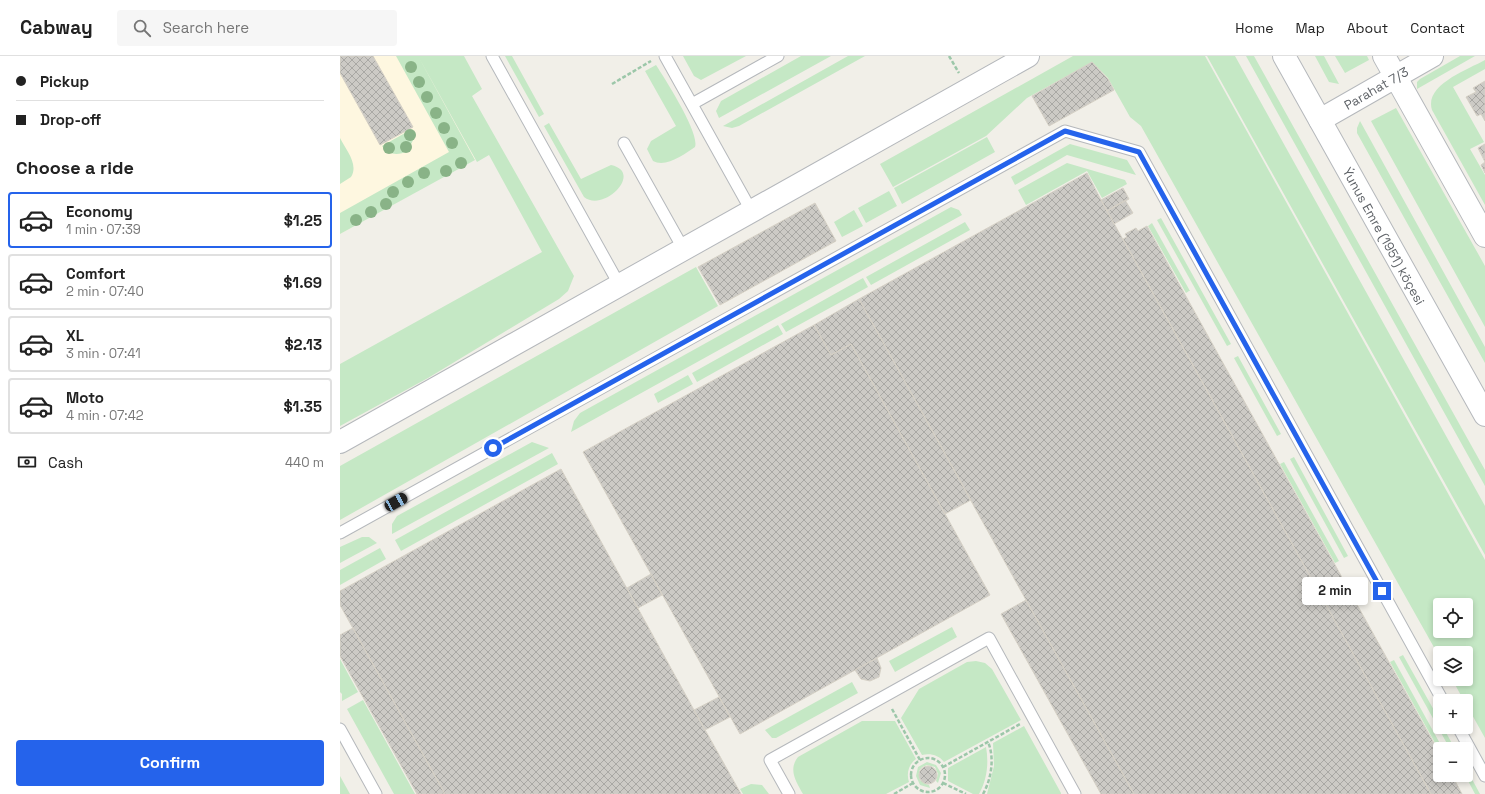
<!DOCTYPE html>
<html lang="en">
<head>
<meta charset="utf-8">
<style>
	:root { --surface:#fff; --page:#f6f6f6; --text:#222; --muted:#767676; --line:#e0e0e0; --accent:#2563eb }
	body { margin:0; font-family:"Space Grotesk",sans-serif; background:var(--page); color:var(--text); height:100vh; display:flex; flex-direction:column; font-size:15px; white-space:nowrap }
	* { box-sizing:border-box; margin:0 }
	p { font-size:13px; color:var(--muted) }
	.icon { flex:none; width:22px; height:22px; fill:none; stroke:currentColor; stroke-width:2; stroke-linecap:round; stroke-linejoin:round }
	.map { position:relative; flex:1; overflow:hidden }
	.side { display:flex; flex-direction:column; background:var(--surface); width:340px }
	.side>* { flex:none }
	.top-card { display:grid; align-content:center; height:88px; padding:0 16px; background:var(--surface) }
	.tools { position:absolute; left:1093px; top:542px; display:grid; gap:8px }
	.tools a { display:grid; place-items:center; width:40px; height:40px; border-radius:4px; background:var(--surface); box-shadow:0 2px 6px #0003; font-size:20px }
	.end { position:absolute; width:18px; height:18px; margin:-9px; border:5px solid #2563eb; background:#fff; box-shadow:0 0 0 2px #fff }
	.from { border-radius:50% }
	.bubble { position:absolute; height:28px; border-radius:4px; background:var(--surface); box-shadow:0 2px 6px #0003; font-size:13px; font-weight:700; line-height:28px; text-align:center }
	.car { position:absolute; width:12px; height:24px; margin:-12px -6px; border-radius:5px; box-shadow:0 0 3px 1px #0007; background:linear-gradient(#222 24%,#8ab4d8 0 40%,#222 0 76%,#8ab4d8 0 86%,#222 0) }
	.top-card b { display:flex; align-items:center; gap:14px; height:38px; font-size:15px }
	.top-card b+b { border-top:1px solid var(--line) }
	.top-card i { width:10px; height:10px; background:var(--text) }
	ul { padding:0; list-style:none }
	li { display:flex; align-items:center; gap:12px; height:56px; margin:0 8px 6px; padding:0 8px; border:2px solid var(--line); border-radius:4px }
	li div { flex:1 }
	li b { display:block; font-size:15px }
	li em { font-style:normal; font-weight:700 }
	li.on { border-color:var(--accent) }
	li>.icon { width:36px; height:36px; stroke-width:1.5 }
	h2 { padding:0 16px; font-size:18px; line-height:48px }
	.pay { display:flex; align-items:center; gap:10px; height:44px; padding:0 16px; font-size:15px }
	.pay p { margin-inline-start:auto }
	.action { display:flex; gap:8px; margin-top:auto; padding:8px 16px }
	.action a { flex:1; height:46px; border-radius:4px; background:var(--accent); color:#fff; font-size:16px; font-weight:700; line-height:46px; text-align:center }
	header { display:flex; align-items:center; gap:24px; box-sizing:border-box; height:56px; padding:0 20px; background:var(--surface); border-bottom:1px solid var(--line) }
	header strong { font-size:19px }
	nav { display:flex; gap:22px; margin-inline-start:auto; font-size:14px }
	.search { width:280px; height:36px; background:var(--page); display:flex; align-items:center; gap:10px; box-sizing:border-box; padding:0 14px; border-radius:4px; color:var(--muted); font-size:15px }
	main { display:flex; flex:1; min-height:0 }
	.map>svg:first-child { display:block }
	.commercial { fill:#fef7e0 }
	.green { fill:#c5e8c5; fill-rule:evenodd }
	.building { fill:url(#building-cross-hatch); stroke:#d6d1c6 }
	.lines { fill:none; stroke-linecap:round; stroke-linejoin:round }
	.service-casing { stroke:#b5b8bc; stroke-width:13 }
	.minor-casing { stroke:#b5b8bc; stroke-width:24 }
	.tertiary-casing { stroke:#b5b8bc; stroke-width:24 }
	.path { stroke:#9cc7a9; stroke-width:2.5; stroke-dasharray:4 2; stroke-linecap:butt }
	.service { stroke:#fff; stroke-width:11 }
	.minor { stroke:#fff; stroke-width:22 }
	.tertiary { stroke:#fff; stroke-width:22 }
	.tree { fill:#89b387 }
	.route { stroke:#2563eb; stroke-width:5 }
	.labels { text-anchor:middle; stroke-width:3; stroke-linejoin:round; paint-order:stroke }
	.street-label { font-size:13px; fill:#5f6368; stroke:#fff }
</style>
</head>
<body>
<header>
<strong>Cabway</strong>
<div class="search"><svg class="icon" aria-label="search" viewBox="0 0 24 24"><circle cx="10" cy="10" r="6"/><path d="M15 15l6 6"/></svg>Search here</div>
<nav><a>Home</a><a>Map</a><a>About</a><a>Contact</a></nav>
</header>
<main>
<section class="side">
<div class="top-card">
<b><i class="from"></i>Pickup</b>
<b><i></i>Drop-off</b>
</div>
<h2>Choose a ride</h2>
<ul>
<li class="on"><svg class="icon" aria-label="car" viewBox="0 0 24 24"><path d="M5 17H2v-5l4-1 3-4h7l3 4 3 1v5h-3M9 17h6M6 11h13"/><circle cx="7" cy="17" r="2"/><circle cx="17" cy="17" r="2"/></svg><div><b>Economy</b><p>1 min · 07:39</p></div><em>$1.25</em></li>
<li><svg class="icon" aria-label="car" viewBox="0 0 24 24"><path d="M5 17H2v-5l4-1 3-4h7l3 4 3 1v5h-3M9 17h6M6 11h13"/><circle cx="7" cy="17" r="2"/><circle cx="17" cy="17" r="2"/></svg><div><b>Comfort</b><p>2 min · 07:40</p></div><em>$1.69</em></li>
<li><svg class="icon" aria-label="car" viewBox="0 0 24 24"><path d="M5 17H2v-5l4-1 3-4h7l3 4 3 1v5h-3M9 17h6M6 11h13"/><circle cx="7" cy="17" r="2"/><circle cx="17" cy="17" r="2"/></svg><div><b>XL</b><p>3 min · 07:41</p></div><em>$2.13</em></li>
<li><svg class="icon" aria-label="car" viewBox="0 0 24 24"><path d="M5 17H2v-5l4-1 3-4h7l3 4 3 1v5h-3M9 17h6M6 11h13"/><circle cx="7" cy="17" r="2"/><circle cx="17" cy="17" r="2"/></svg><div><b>Moto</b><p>4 min · 07:42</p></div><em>$1.35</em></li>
</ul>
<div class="pay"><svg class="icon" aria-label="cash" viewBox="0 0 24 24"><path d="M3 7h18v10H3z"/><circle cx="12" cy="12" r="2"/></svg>Cash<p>440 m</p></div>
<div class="action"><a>Confirm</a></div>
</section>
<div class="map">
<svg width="1145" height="738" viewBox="0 0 1145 738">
	<defs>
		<pattern id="building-cross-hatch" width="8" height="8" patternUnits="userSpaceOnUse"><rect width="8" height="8" fill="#cccac5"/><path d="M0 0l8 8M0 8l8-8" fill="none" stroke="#a9a8a4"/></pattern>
	</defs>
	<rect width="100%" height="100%" fill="#f1efe8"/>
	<path class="commercial" d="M0 0H78L135 103 0 178Z"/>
	<path class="green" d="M56 0H78L135 104 0 178V157L109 96Z
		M78 0H124L142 33 132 40 234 220 228 235 219 243 88 322 0 370V308L202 196 149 99 137 106Z
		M165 0H172L204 58 199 61Z
		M343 0H406L361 24 354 20Z
		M461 0H491L379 62 376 55 381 45Z
		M508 0H525L399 70 392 72 383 70Z
		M733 0H865L1145 504V682L1126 648V645H1124L1112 623H1126V597H1100V602L801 70 790 61 768 22 752 6 687 42 646 80 553 131 540 108ZM1100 549H1126V575H1100Z
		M867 0H895L1145 450V499Z
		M906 0H914L1145 414V430Z
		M975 0H984L999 28 989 26Z
		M995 0H1027L1029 4 1005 17Z
		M1120 0H1135L1077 33V26L1080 23Z
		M1145 4V13L1113 31 1144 86 1130 93 1145 119V149L1092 54C1084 29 1127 14 1145 4Z
		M316 9C325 23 360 77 355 91 345 98 326 112 313 105L307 93 311 85 336 70 305 15Z
		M1056 52 1145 210V271L1031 65Z
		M1020 65 1145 291V307L1017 77V72Z
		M209 67 241 123 271 109C304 116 264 157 244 141L204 70Z
		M72 73 74 82 68 95C57 100 49 99 42 90Z
		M647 81 655 96 562 148 554 132Z
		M0 82C6 94 19 108 11 121L0 128Z
		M730 88 787 104 796 119 727 99 675 129 671 121Z
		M727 107 785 124 787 128 762 142 747 115 686 149 678 134Z
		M549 135 557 150 526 167 518 152Z
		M611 151 619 154 622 159 231 376 234 365 240 357Z
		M514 154 523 170 502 181 494 166Z
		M821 162 891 288 887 290 817 164Z
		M625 166 630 174 531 229 526 221Z
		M812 167 850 235H849L846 237 808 170Z
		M356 211 378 250 0 464V410Z
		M523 222 528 231 446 276 441 268Z
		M438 269 443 278 357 326 352 317Z
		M898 300 941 378 937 380 894 302Z
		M348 319 353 328 318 347 314 338Z
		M192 386 209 392 52 478V468L57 460Z
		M212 397 218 408 61 495 55 484Z
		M954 401 1008 500 1004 502 950 403Z
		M944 406 999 505 995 507 940 408Z
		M22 481H29L37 487 0 507V491Z
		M40 492 46 503 0 529V514Z
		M612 571 617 581 555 616 549 605Z
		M1063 599 1100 665V671H1103L1115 693H1110L1059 601Z
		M0 603 18 636 2 645V638L0 636Z
		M1054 604 1103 693H1100V696L1050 606Z
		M636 605 645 607 652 613 681 664 604 706C599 699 590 697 582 699L561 662 579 633 627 606Z
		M512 626 518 637 436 682H432L425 674Z
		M23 644 75 738H54L7 653Z
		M522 665H555L576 703C569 708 566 717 569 726L546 738H463C456 725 448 714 458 701Z
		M684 670 721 737V738H647L654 710 653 687Z
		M646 691C649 707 647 724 639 738H633L608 725V712Z
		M587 706 596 709 601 717 598 727 596 725 598 718 595 711 587 709C580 711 577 716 580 724L586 728 589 729 590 732 580 729 576 720 578 711Z
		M1126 712 1140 738H1135L1125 719Z
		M0 720 10 738H0Z
		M411 728 422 729 429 738H403L400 733Z"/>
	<path class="building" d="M0 0H33L73 71 40 89 0 17Z
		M752 6 768 23 774 34 709 70 692 40Z
		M1145 25V65L1141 58 1137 60 1126 41 1136 36 1133 32Z
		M1145 88V106L1138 92Z
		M1145 106V117L1141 109Z
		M747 117 761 144 1091 738H794L686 544 519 243Z
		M783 132 789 143 767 155 761 144Z
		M785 144 793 157 774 168 767 155Z
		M475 147 496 185 380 249 358 211Z
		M807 170 1100 698V719H1112L1122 738H1091L783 183 787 181 785 178 796 172 798 175Z
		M519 243 631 444 605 458 511 288 491 299 474 269Z
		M474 269 491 299 511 288 650 539 400 678 243 396Z
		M221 413 354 654 401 738H105L0 549V535Z
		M311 518 322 539 298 552 287 532Z
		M686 544 794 738H761L661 558Z
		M13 572 105 738H77L0 600V579Z
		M537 602 541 612 539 621 530 625 521 623 515 614Z
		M379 641 390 661 365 674 354 654Z
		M579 719a9 9 0 1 1 18 0a9 9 0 1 1-18 0Z"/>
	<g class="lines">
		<defs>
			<path id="service" d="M152 0 280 230
				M325 0 412 156
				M352 48 438 0
				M284 87 344 194
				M0 477 725 75 799 96 1103 645
				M1118 671 1145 720
				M0 673 36 738
				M449 738 430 704 649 582 735 738"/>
			<path id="minor" d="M1044 0 1145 180
				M980 64 1092 0
				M0 386 688 0"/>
			<path id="tertiary" d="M944 0 1145 359"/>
		</defs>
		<use href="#service" class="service-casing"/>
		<use href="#minor" class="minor-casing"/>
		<use href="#tertiary" class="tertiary-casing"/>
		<path class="path" d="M609 0 619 17
			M272 28 311 5
			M552 653 580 704
			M571 719a17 17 0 1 1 34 0a17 17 0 1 1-34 0Z
			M603 711 680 668
			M603 727 626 738
			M554 738 573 727
			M643 738C651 724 655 702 648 686"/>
		<use href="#service" class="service"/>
		<use href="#minor" class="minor"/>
		<use href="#tertiary" class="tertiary"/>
	</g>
	<g class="tree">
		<circle cx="71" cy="11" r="6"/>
		<circle cx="79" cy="26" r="6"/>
		<circle cx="87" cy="41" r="6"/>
		<circle cx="96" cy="57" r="6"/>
		<circle cx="104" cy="72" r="6"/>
		<circle cx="70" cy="79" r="6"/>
		<circle cx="112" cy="87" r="6"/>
		<circle cx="66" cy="91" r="6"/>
		<circle cx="49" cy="92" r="6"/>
		<circle cx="121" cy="107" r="6"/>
		<circle cx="106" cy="115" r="6"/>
		<circle cx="84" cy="117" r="6"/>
		<circle cx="68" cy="126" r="6"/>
		<circle cx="53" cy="136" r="6"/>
		<circle cx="46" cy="148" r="6"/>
		<circle cx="31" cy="156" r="6"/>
		<circle cx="16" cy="164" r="6"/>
	</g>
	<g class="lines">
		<path class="route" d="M153 392 725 75 799 96 1042 535"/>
	</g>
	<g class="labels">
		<g class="street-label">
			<text transform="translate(1036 32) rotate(-30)" y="5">Parahat 7/3</text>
			<text transform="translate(1044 180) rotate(61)" y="5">Ýunus Emre (1951) köçesi</text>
		</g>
	</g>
</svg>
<div class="tools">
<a><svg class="icon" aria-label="locate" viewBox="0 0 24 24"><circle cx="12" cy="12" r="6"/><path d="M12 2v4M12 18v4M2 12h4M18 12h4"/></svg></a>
<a><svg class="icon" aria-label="layers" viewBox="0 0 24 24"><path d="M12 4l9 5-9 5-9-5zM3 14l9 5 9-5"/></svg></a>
<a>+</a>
<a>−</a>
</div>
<i class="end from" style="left:153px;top:392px"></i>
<i class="end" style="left:1042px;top:535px"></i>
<div class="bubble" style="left:962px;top:521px;width:66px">2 min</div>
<i class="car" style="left:56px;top:446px;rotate:61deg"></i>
</div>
</main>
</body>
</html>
